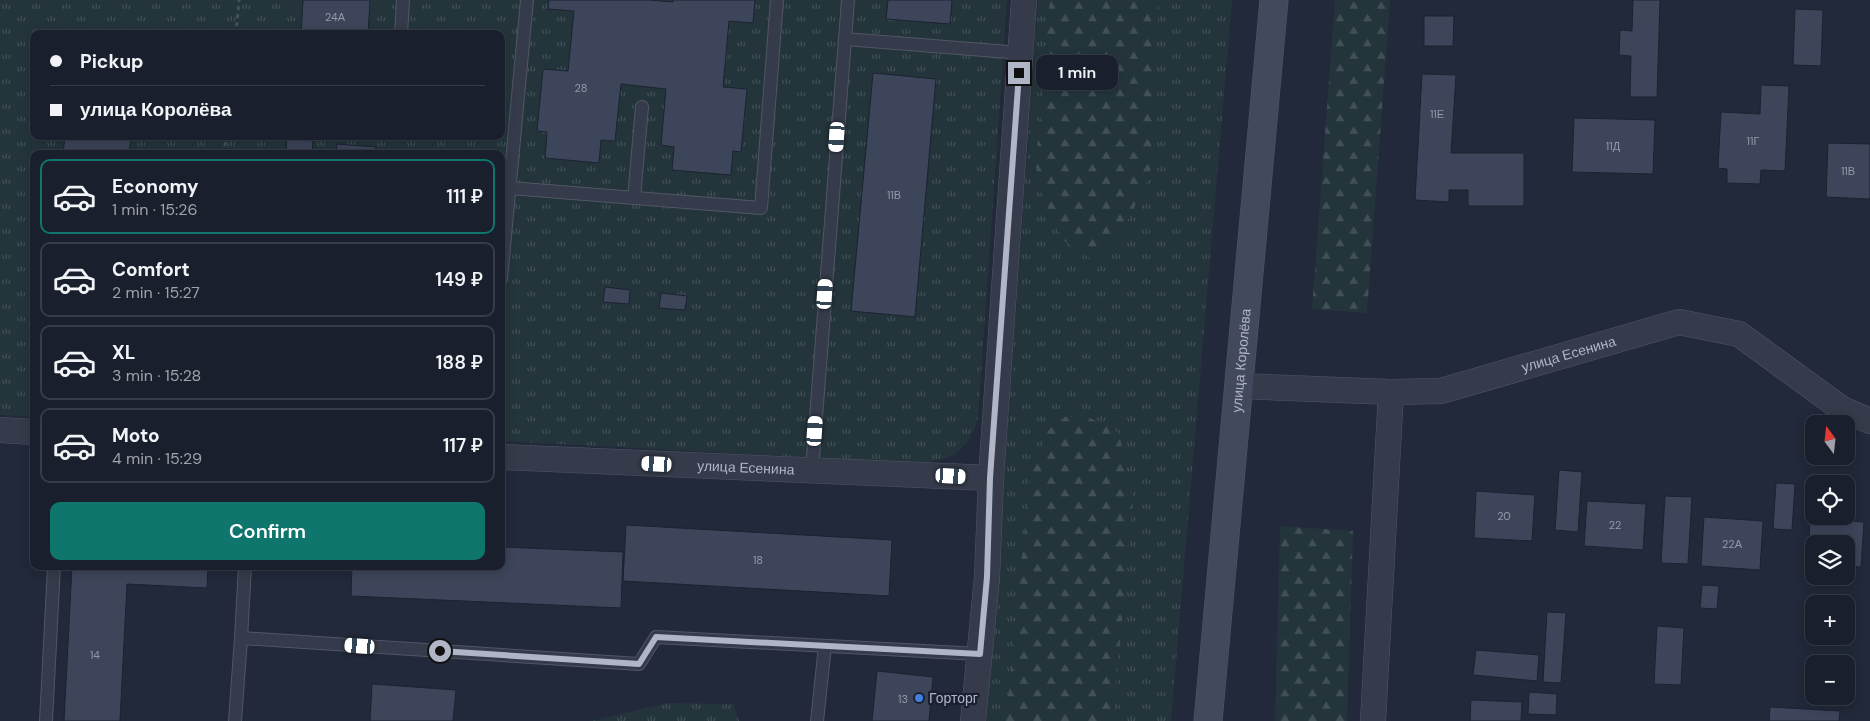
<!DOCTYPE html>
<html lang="en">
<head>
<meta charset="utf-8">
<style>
	:root { --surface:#191f2c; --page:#222734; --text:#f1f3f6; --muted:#9fa2a9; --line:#373d48; --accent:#0f766e }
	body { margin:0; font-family:"DM Sans",sans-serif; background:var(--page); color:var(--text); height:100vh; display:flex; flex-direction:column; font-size:19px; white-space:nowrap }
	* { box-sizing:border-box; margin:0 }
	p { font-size:16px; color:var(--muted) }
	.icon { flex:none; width:28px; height:28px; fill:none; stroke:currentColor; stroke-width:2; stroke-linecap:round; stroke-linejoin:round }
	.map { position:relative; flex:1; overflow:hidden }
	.drawer { position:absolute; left:30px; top:150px; width:475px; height:420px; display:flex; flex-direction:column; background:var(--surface); border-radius:10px; box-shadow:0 2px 12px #0003,0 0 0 1px var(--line) }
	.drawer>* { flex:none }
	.banner { position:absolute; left:30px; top:30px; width:475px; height:110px; border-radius:10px; box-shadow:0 2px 12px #0003,0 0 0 1px var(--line); display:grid; align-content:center; height:110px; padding:0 20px; background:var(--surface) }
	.needle { width:32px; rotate:345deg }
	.fabs { position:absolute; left:1805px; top:415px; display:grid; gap:10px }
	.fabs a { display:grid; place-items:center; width:50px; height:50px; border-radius:10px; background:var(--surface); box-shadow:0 2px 12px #0003,0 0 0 1px var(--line); font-size:25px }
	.end { position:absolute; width:22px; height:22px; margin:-11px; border:6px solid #b0b6c6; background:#111; box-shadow:0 0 0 2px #111 }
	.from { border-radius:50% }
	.bubble { position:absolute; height:35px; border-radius:10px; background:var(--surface); box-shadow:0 2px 12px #0003,0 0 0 1px var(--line); font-size:16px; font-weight:600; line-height:35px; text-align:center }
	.car { position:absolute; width:15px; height:30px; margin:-15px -8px; border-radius:6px; box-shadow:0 0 4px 1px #0007; background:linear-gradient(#fff 24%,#345 0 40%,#fff 0 76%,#345 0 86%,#fff 0) }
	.banner b { display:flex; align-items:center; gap:18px; height:48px; font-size:19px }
	.banner b+b { border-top:1px solid var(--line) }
	.banner i { width:12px; height:12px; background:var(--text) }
	ul { padding:9px 0 0; list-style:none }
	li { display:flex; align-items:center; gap:15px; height:75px; margin:0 10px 8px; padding:0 10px; border:2px solid var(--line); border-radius:10px }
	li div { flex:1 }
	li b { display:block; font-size:19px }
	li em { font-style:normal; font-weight:600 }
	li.current { border-color:var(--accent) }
	li>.icon { width:45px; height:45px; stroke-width:1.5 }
	.primary-button { display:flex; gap:10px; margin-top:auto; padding:10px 20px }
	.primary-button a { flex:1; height:58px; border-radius:10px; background:var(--accent); color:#fff; font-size:20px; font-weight:600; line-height:58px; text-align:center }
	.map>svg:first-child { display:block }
	.grass { fill:url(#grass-tufts); fill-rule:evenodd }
	.forest { fill:url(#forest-firs) }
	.building { fill:#3d455a; stroke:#1c2231 }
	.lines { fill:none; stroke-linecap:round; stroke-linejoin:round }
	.lane-casing { stroke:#505665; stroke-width:14 }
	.street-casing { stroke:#505665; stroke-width:26 }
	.secondary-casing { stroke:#505665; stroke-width:29 }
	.path { stroke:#415258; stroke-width:3; stroke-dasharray:4 4; stroke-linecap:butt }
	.lane { stroke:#353b4a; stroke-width:12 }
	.street { stroke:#353b4a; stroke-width:25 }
	.secondary { stroke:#43495d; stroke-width:28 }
	.route { stroke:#b0b6c6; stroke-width:6 }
	.shop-dot { fill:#3f7fe0; stroke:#1a202f; stroke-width:2 }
	.labels { text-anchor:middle; stroke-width:4.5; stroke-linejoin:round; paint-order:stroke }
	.number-label { font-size:11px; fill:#939aab }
	.street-label { font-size:14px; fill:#b0b6c6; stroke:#1a202f }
	.poi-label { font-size:14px; fill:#b0b6c6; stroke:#1a202f; text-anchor:start }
</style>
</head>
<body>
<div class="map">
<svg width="1870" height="721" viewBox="0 0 1870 721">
	<defs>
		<pattern id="grass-tufts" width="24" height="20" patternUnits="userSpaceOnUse" patternTransform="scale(1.25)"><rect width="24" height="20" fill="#23353b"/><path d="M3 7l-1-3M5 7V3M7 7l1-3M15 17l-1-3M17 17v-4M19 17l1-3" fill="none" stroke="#405056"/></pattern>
		<pattern id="forest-firs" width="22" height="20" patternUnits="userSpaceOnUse" patternTransform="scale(1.25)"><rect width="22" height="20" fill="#23353b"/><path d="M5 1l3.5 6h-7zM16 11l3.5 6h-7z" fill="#405056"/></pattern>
	</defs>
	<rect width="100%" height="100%" fill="#21293a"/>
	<path class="grass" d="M0 0H1007L978 419C967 451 954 460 920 463L501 441V154H34V417L0 415ZM34 34H501V136H34Z
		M1038 0H1232L1171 721H987Z
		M667 703 733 704 739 721H591Z"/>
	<path class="forest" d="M1050 0H1159L1150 175 1121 234 1094 261 1063 240 1043 201 1036 167Z
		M1335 0H1390L1367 313 1312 309Z
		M1086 416 1119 433 1133 499 1113 721H1006L1030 474 1047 431 1065 417Z
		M1280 526 1353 531 1347 721H1275Z"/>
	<path class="building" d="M303 0H370L368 34H301Z
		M549 0H649L673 2V0H755L753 23 729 21 723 87 747 89 741 152 733 151 731 175 672 170 674 147 661 145 666 89 621 84 615 141 601 140 599 163 545 158 547 132 537 131 543 69 568 71 574 11 548 9Z
		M888 0H952L950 24 886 19Z
		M1633 0H1660L1657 97H1630L1631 56 1619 55 1620 30 1632 31Z
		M1795 9 1823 10 1821 66 1793 65Z
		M1424 16H1454L1453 46H1424Z
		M873 73 936 79 915 317 851 311Z
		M1422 74 1456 75 1451 153H1524V206H1468V190H1449V202L1415 200Z
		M1761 85 1789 86 1785 171 1761 170 1760 184 1727 183V169L1718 168 1721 112 1760 114Z
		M1574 118 1655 120 1653 174 1572 172Z
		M65 136H131L129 154H63Z
		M287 138 313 141 312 154 286 152Z
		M1828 143 1870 144V199L1826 197Z
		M337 144 376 147 375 154H336Z
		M605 287 630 290 629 304 603 302Z
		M661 293 687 296 685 310 659 308Z
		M1559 470 1582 472 1578 532 1555 530Z
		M1776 483 1795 484 1792 530 1773 529Z
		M1476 491 1535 495 1532 541 1474 538Z
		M1665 496 1692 497 1688 564 1661 563Z
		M1587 501 1646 504 1643 550 1584 546Z
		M1704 517 1763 521 1760 570 1701 566Z
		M1810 519 1864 522 1861 567 1846 566V544H1814V564H1808Z
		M626 525 892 540 889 596 623 581Z
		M501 547 623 552 621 608 351 596 352 566H501Z
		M72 566H208L207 588 127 584 120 721H64Z
		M1702 585 1719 586 1717 609 1700 608Z
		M1547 612 1566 613 1561 683 1543 682Z
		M1657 626 1684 628 1681 685 1654 684Z
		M1476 650 1539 655 1537 681 1473 675Z
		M877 671 933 677 929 721H872Z
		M372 684 456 690 453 721H370Z
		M1529 692 1557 694 1556 715 1528 714Z
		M1471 700 1522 702 1521 721H1470Z
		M1770 707 1840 711 1839 721H1769Z"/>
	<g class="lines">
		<defs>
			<path id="lane" d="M848 0 845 39 1020 53
				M401 34 403 0
				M510 188 761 208 777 0
				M634 198 642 107
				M501 279 527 0
				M812 470 845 39
				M245 566 241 638 639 664 656 637 980 654
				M46 721 54 566
				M235 721 241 638
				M817 721 825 646"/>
			<g id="street">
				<path id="s1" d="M1240 386 1391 392 1441 391 1679 322 1739 334 1842 409 1870 421"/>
				<path d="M0 430 34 432"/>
				<path id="s2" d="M501 457 991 478"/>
				<path d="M973 721 987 577 991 478 1024 0"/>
				<path d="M1373 721 1391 392"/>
			</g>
			<g id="secondary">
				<path id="s3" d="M1208 721 1274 0"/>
			</g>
		</defs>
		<use href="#lane" class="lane-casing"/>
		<use href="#street" class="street-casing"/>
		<use href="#secondary" class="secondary-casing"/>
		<path class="path" d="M236 34 239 0
			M224 154 226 136"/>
		<use href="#lane" class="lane"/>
		<use href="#street" class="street"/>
		<use href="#secondary" class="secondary"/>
	</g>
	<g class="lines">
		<path class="route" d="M440 651 639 664 656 637 980 654 987 577 990 478 1019 73"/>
	</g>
	<circle class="shop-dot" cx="919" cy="698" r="5"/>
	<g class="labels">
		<g class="number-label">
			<text x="335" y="21">24А</text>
			<text x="581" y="92">28</text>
			<text x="1437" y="118">11Е</text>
			<text x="1753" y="145">11Г</text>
			<text x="1613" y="150">11Д</text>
			<text x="1848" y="175">11В</text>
			<text x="894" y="199">11В</text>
			<text x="1504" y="520">20</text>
			<text x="1615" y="529">22</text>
			<text x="1732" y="548">22А</text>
			<text x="758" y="564">18</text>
			<text x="95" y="659">14</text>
			<text x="903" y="703">13</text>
		</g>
		<g class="street-label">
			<text dy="5" stroke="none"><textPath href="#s1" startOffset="334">улица Есенина</textPath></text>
			<text dy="5" stroke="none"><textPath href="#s3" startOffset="362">улица Королёва</textPath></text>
			<text dy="5" stroke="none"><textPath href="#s2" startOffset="245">улица Есенина</textPath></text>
		</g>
		<g class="poi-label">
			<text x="929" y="703">Горторг</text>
		</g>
	</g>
</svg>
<div class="fabs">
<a><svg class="needle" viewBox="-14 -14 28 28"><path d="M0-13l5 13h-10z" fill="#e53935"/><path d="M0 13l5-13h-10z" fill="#9fa2a9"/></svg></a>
<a><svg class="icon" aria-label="locate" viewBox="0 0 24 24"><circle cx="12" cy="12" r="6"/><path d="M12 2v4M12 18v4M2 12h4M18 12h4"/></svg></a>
<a><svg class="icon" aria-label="layers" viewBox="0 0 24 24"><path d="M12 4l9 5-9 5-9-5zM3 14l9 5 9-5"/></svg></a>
<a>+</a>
<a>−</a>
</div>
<i class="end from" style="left:440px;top:651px"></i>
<i class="end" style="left:1019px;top:73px"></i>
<div class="bubble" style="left:1036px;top:55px;width:82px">1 min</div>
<i class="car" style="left:837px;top:137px;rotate:184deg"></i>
<i class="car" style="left:825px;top:294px;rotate:4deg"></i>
<i class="car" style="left:815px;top:431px;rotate:4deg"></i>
<i class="car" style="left:657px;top:464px;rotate:273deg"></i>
<i class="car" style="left:951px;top:476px;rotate:93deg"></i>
<i class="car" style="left:360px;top:646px;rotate:274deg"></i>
<div class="banner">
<b><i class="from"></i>Pickup</b>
<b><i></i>улица Королёва</b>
</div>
<section class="drawer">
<ul>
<li class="current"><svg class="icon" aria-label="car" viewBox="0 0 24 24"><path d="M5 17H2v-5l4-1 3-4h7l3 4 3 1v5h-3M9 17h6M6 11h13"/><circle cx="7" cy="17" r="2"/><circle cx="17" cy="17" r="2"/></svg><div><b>Economy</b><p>1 min · 15:26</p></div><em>111 ₽</em></li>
<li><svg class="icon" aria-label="car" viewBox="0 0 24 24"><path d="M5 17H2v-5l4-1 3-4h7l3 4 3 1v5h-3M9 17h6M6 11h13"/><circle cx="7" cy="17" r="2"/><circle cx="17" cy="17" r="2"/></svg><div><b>Comfort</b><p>2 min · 15:27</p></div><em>149 ₽</em></li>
<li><svg class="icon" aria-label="car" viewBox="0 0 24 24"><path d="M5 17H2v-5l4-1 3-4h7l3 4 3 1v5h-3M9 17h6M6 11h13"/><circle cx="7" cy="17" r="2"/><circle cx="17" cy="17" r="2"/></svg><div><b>XL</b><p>3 min · 15:28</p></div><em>188 ₽</em></li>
<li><svg class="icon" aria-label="car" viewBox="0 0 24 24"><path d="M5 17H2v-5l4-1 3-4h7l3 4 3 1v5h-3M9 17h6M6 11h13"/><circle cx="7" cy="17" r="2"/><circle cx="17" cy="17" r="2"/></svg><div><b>Moto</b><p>4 min · 15:29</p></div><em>117 ₽</em></li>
</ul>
<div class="primary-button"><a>Confirm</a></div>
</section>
</div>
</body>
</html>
